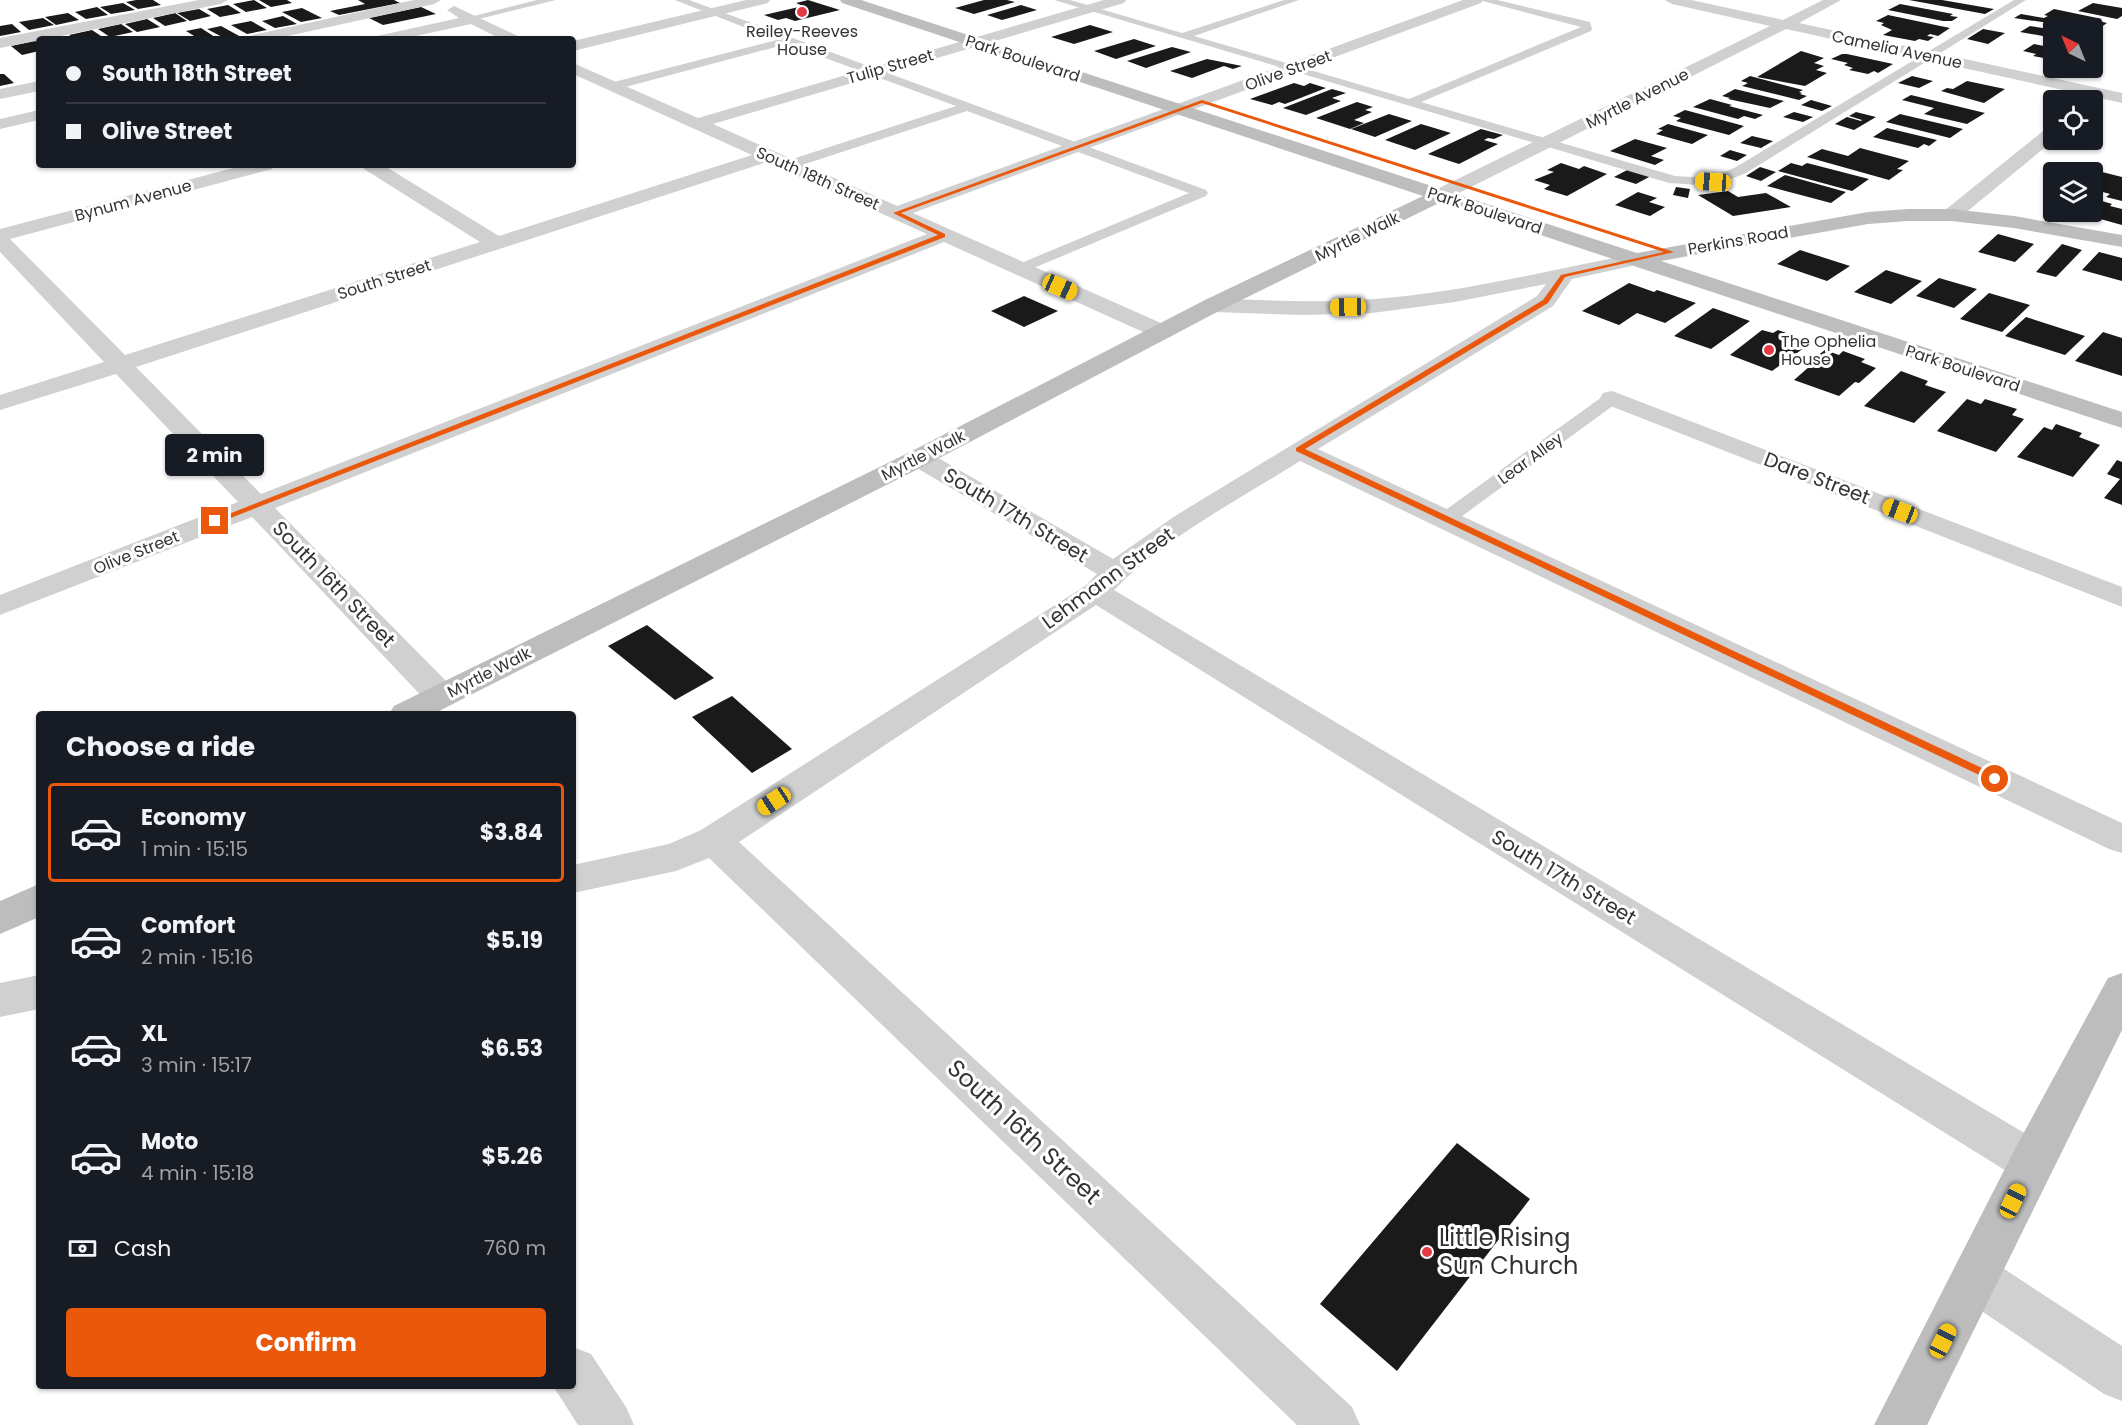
<!DOCTYPE html>
<html lang="en">
<head>
<meta charset="utf-8">
<style>
	:root { --surface:#171b24; --page:#242831; --text:#f1f3f6; --muted:#9ea1a6; --line:#363941; --accent:#ea580c }
	body { margin:0; font-family:Poppins,sans-serif; background:var(--page); color:var(--text); height:100vh; display:flex; flex-direction:column; font-size:22px; white-space:nowrap }
	* { box-sizing:border-box; margin:0 }
	p { font-size:20px; color:var(--muted) }
	.icon { flex:none; width:33px; height:33px; fill:none; stroke:currentColor; stroke-width:2; stroke-linecap:round; stroke-linejoin:round }
	.map { position:relative; flex:1; overflow:hidden }
	.drawer { position:absolute; left:36px; top:711px; width:540px; height:678px; display:flex; flex-direction:column; background:var(--surface); border-radius:6px; box-shadow:0 2px 4px #0004 }
	.drawer>* { flex:none }
	.top-card { position:absolute; left:36px; top:36px; width:540px; height:132px; border-radius:6px; box-shadow:0 2px 4px #0004; display:grid; align-content:center; height:132px; padding:0 30px; background:var(--surface) }
	.needle { width:39px; rotate:317deg }
	.tools { position:absolute; left:2043px; top:18px; display:grid; gap:12px }
	.tools a { display:grid; place-items:center; width:60px; height:60px; border-radius:6px; background:var(--surface); box-shadow:0 2px 4px #0004; font-size:30px }
	.end { position:absolute; width:27px; height:27px; margin:-14px; border:8px solid #ea580c; background:#fff; box-shadow:0 0 0 3px #fff }
	.from { border-radius:50% }
	.bubble { position:absolute; height:42px; border-radius:6px; background:var(--surface); box-shadow:0 2px 4px #0004; font-size:20px; font-weight:700; line-height:42px; text-align:center }
	.car { position:absolute; width:18px; height:36px; margin:-18px -9px; border-radius:8px; box-shadow:0 0 4px 2px #0007; background:linear-gradient(#f5c518 24%,#345 0 40%,#f5c518 0 76%,#345 0 86%,#f5c518 0) }
	.top-card b { display:flex; align-items:center; gap:21px; height:57px; font-size:22px }
	.top-card b+b { border-top:2px solid var(--line) }
	.top-card i { width:15px; height:15px; background:var(--text) }
	ul { padding:0; list-style:none }
	li { display:flex; align-items:center; gap:18px; height:99px; margin:0 12px 9px; padding:0 18px; border:3px solid transparent; border-radius:6px }
	li div { flex:1 }
	li b { display:block; font-size:22px }
	li em { font-style:normal; font-weight:700 }
	li.on { border-color:var(--accent) }
	li>.icon { width:54px; height:54px; stroke-width:1.5 }
	h2 { padding:0 30px; font-size:27px; line-height:72px }
	.pay { display:flex; align-items:center; gap:15px; height:66px; padding:0 30px; font-size:22px }
	.pay p { margin-inline-start:auto }
	.button { display:flex; gap:12px; margin-top:auto; padding:12px 30px }
	.button a { flex:1; height:69px; border-radius:6px; background:var(--accent); color:#fff; font-size:24px; font-weight:700; line-height:69px; text-align:center }
	.map>svg:first-child { display:block }
	.building { fill:#1a1a1a }
	.lines { fill:none; stroke-linecap:round; stroke-linejoin:round }
	.lane { fill:#d0d0d0; fill-rule:evenodd }
	.street { fill:#d0d0d0; fill-rule:evenodd }
	.secondary { fill:#bdbdbd; fill-rule:evenodd }
	.route { fill:#ea580c }
	.poi-dot { fill:#e63946; stroke:#fff; stroke-width:2 }
	.labels { text-anchor:middle; stroke-width:6; stroke-linejoin:round; paint-order:stroke }
	.far-poi-label { font-size:16px; fill:#333; stroke:#fff }
	.far-street-label { font-size:16px; fill:#333; stroke:#fff }
	.street-label { font-size:20px; fill:#333; stroke:#fff }
	.near-street-label { font-size:24px; fill:#333; stroke:#fff }
	.near-poi-label { font-size:24px; fill:#333; stroke:#fff; text-anchor:start }
</style>
</head>
<body>
<div class="map">
<svg width="2122" height="1425" viewBox="0 0 2122 1425">
	<rect width="100%" height="100%" fill="#fff"/>
	<path class="building" d="M136 0H153L161 5 138 9 126 2Z
		M254 0 267 8 246 12 233 4Z
		M259 0H287L292 3 271 7Z
		M358 0H394L400 3 339 15 330 11 365 4Z
		M808 0 840 10 795 21 786 18 778 20 764 15 803 6 796 3Z
		M984 0H1007L1015 2 974 14 955 8Z
		M1909 0H1942L1994 9 1985 14Z
		M123 3 135 10 111 14 100 7Z
		M2093 3 2122 8V16L2117 19 2078 11Z
		M1900 4 1953 14 1950 16 1958 17 1952 21H1943L1888 10Z
		M228 5 241 13 220 17 207 9Z
		M1021 5 1037 10 1002 20 987 15Z
		M97 7 108 15 86 19 75 12Z
		M421 7 436 14 383 25 369 18Z
		M302 8 322 18 301 22 282 12Z
		M199 9 211 16 190 21 177 13Z
		M2054 9 2102 19 2098 21 2107 23 2097 30 2014 18 2021 14 2044 18 2048 16 2044 15Z
		M68 13 79 20 56 25 45 17Z
		M175 13 187 21 165 26 153 18Z
		M1888 15 1950 28 1938 36 1930 34 1927 36 1934 37 1928 41 1919 39 1915 41 1883 35 1892 30 1881 25 1884 23 1876 21Z
		M283 16 297 24 275 28 262 21Z
		M43 18 54 25 29 30 19 22Z
		M147 19 160 27 137 32 125 24Z
		M251 21 267 30 247 34 231 25Z
		M12 24 21 32 0 36V26Z
		M121 24 133 32 110 37 98 29Z
		M1090 25 1113 32 1074 44 1051 37Z
		M221 26 241 37 226 39 207 29Z
		M2030 26 2054 30V38L2020 32Z
		M201 28 218 39H199L186 31Z
		M1983 29 2005 33 1988 44 1967 39Z
		M92 30 104 38 75 39 69 35Z
		M1134 39 1156 46 1116 59 1094 51Z
		M35 41 39 44V51L22 55 11 46Z
		M2048 43 2054 44V60L2033 56 2036 54 2023 51 2034 44 2044 46Z
		M1172 47 1191 52 1146 68 1127 61Z
		M1801 51 1824 58 1814 63 1824 66 1816 70 1827 73 1805 86 1757 77Z
		M1842 54H1847L1893 64 1878 73 1874 71 1868 74 1849 70 1853 68 1844 65 1848 63 1831 59Z
		M1207 59 1242 66 1233 69 1224 66 1192 78 1170 71Z
		M0 74H4L14 83 0 86Z
		M1750 76 1803 90 1799 92 1802 93 1800 94 1807 96 1799 100 1742 86 1748 83 1741 81Z
		M1912 76 1933 81 1919 88 1898 83Z
		M1967 81 2005 89 1984 103 1941 91 1947 88 1953 89Z
		M1294 83 1304 86 1310 83 1326 88 1285 104 1279 102 1272 105 1250 99Z
		M1332 89 1346 93 1332 98 1341 101 1306 115 1283 108Z
		M1735 89 1784 101 1770 108 1728 99 1730 98 1722 96Z
		M1911 95 1985 113 1967 124 1924 114 1934 108 1902 100Z
		M1710 99 1732 105 1729 106 1763 115 1755 119 1744 116 1738 119 1693 107Z
		M1811 100 1832 106 1822 111 1801 105Z
		M1357 102 1373 107 1365 110 1372 112 1354 120 1364 123 1350 129 1316 118Z
		M1685 110 1744 126 1729 135 1676 121 1681 118 1673 116Z
		M1794 112 1813 117 1803 122 1783 117Z
		M1856 112 1876 117 1854 130 1835 124 1847 117 1861 121 1862 120 1849 116Z
		M1389 114 1412 121 1375 137 1351 129Z
		M1900 114 1963 129 1950 138 1886 122Z
		M1421 124 1451 133 1415 150 1385 140Z
		M1668 124 1708 135 1692 144 1656 134 1663 130 1658 129Z
		M1887 128 1937 140 1929 146 1924 144 1918 148 1873 137Z
		M1481 129 1503 135 1494 139 1488 138 1484 140 1498 144 1459 164 1428 154Z
		M1752 136 1773 141 1761 148 1740 143Z
		M1635 139 1667 148 1651 156 1664 160 1655 165 1610 151Z
		M1860 148 1909 161 1897 169 1903 170 1889 180 1807 157 1822 149 1848 156Z
		M1730 150 1747 155 1737 161 1720 156Z
		M1561 163 1579 169 1584 166 1607 174 1567 196 1544 189 1550 185 1534 180 1554 172 1547 170Z
		M1791 163 1802 166 1807 163 1869 179 1852 191 1778 171Z
		M1760 167 1776 172 1761 181 1746 176Z
		M1629 169 1651 176 1636 184 1614 177Z
		M2102 172 2122 177V201L2106 197 2110 194 2092 189V180Z
		M1785 175 1846 192 1831 203 1767 186Z
		M1676 187 1690 189 1688 198 1673 195Z
		M1728 191 1738 197 1766 193 1791 207 1733 216 1698 195Z
		M1638 192 1657 198 1649 202 1665 207 1650 216 1615 205Z
		M2092 198 2112 204 2110 206 2122 209V225L2075 212H2092Z
		M1998 234 2034 244 2015 262 1978 252Z
		M2062 244 2082 250 2056 277 2036 272Z
		M1800 250 1850 266 1827 281 1777 264Z
		M2099 252 2122 258V281L2082 270Z
		M1886 270 1922 281 1891 304 1854 292Z
		M1939 278 1977 289 1954 308 1916 296Z
		M1629 283 1654 292 1657 290 1696 303 1665 323 1637 313 1619 325 1582 311Z
		M1989 293 2030 305 2002 332 1960 319Z
		M1024 296 1058 311 1024 327 991 311Z
		M1713 308 1750 321 1711 349 1674 336Z
		M2026 317 2085 336 2065 355 2005 336Z
		M1762 330 1773 333 1778 330 1800 338 1796 341 1808 345 1772 371 1730 355Z
		M2103 332 2122 338V376L2075 361Z
		M1825 350 1839 355 1843 351 1865 359 1861 362 1876 368 1859 383 1855 382 1839 396 1794 380 1810 366 1805 365Z
		M1901 371 1928 381 1925 385 1946 392 1914 423 1864 406Z
		M1967 399 1981 404 1985 399 2017 409 2012 415 2024 419 1996 452 1937 431Z
		M2056 424 2082 433 2079 437 2100 445 2073 477 2017 457 2044 427 2052 430Z
		M2117 460 2122 462V505L2104 498 2120 479 2107 474Z
		M647 625 714 678 675 700 608 646Z
		M732 696 792 749 752 773 692 717Z
		M1457 1143 1530 1199 1397 1371 1320 1304Z"/>
	<g class="lines">
		<path class="lane" d="M537 0H556L471 21 466 18Z
			M675 0H689L1206 190 1208 193 1206 196 1024 272H1014L1011 269 1014 266 1189 193 967 111 793 168H783L781 165 783 162 956 106 787 44 618 89H610V83L777 40Z
			M1054 0H1070L1182 33 1284 0H1299L1194 36 1409 99 1581 27 1479 0H1497L1590 22 1592 29 1591 31 1421 102 1675 176 1711 178 1736 167 2014 0H2026L1746 173 1713 186 1669 183Z
			M1612 393 1618 394 1621 398 1618 402 1454 522H1440L1437 518 1440 514 1606 394Z"/>
		<path class="street" d="M199 0H228L221 4 0 48V38Z
			M414 0H441L434 4 274 39H246L253 35Z
			M746 0H770L768 3 573 51V41Z
			M1104 0H1126L1124 3 713 124 897 206 1463 0H1483L1481 3 913 213 1170 327 1173 332 1170 337 1162 339 1154 337 944 242 275 508 453 688 457 696 453 704 441 707 429 704 252 517 0 615V595L238 502 116 374 0 410V395L104 362 0 252V229L245 165H275L272 169 10 239 125 355 480 242 364 169 361 165H383L499 236 752 155 573 74V63L698 118ZM767 162 927 234 261 494 136 367Z
			M1665 0H1691L1783 20 1823 0H1841L1799 23 2122 93V103L1786 29 1447 199H1433L1430 195 1433 191 1770 26 1672 4Z
			M454 6 518 36 520 39H501L471 24 402 39H375L377 36 459 18 447 10Z
			M39 81V91L0 99V89Z
			M39 110V120L0 129V119Z
			M2054 126V140L1958 219H1944L1941 215 1944 211 2048 127Z
			M1634 254 1641 256 1644 260 1641 264 1572 279 1553 306 1318 449 2122 823V853L2109 849 1300 461C1238 500 1166 537 1114 590L2048 1147 2055 1162 2048 1177 2032 1183 2016 1177 1096 605 739 842 1352 1407 1360 1425H1297L709 858 676 871 573 893V865L669 844 701 830 1085 586 1097 574 910 464 906 458 910 452 919 450 928 452 1113 559 1175 516 1537 296 1546 284 1455 302 1372 313 1304 315 1213 312 1205 310 1202 305 1205 300 1213 298C1274 301 1335 304 1396 297 1476 289 1555 269 1634 254Z
			M1612 391 2122 587V607L1603 403 1600 398 1603 393Z
			M39 975V1009L0 1017V983Z
			M1975 1254 1992 1261 2122 1346V1401L2104 1394 1958 1295 1951 1278 1958 1261Z
			M573 1347 591 1354 626 1407 634 1425H578L553 1386H573Z"/>
		<path class="secondary" d="M840 0H861L1637 253 1868 212 1908 209H1951L2014 216 2122 235V247L2014 228 1951 221H1908L1868 224 1661 261 2122 412V428L1441 202 1221 310 928 464 433 714H389L394 706 910 452 1205 300 1423 196 842 3Z
			M39 884V917L0 934V901Z
			M2122 973V1030L1927 1425H1874L2016 1147 2108 978Z"/>
	</g>
	<path class="route" d="M1202 100 1674 252 1565 277 1548 303 1305 449 1999 776V781H1992L1296 451V448L1543 300 1561 275 1664 252 1202 103 901 213 945 234V237L218 523 211 521 938 235 893 213Z"/>
	<g class="poi-dot">
		<circle cx="802" cy="12" r="6"/>
		<circle cx="1769" cy="350" r="6"/>
		<circle cx="1427" cy="1252" r="6"/>
	</g>
	<g class="labels">
		<g class="far-poi-label">
			<text x="802" y="37">Reiley-Reeves<tspan x="802" dy="18">House</tspan></text>
			<text x="1781" y="347" text-anchor="start">The Ophelia<tspan x="1781" dy="18">House</tspan></text>
		</g>
		<g class="far-street-label">
			<text transform="translate(1897 49) rotate(12)" y="6">Camelia Avenue</text>
			<text transform="translate(1023 58) rotate(18)" y="6">Park Boulevard</text>
			<text transform="translate(890 66) rotate(-16)" y="6">Tulip Street</text>
			<text transform="translate(1288 70) rotate(-20)" y="6">Olive Street</text>
			<text transform="translate(1637 98) rotate(-27)" y="6">Myrtle Avenue</text>
			<text transform="translate(818 178) rotate(24)" y="6">South 18th Street</text>
			<text transform="translate(133 200) rotate(-15)" y="6">Bynum Avenue</text>
			<text transform="translate(1485 210) rotate(18)" y="6">Park Boulevard</text>
			<text transform="translate(1357 236) rotate(-26)" y="6">Myrtle Walk</text>
			<text transform="translate(1738 240) rotate(-10)" y="6">Perkins Road</text>
			<text transform="translate(384 279) rotate(-18)" y="6">South Street</text>
			<text transform="translate(1963 368) rotate(18)" y="6">Park Boulevard</text>
			<text transform="translate(923 455) rotate(-27)" y="6">Myrtle Walk</text>
			<text transform="translate(1530 458) rotate(-36)" y="6">Lear Alley</text>
			<text transform="translate(136 552) rotate(-22)" y="6">Olive Street</text>
			<text transform="translate(489 672) rotate(-27)" y="6">Myrtle Walk</text>
		</g>
		<g class="street-label">
			<text transform="translate(1817 478) rotate(21)" y="7">Dare Street</text>
			<text transform="translate(1016 515) rotate(31)" y="7">South 17th Street</text>
			<text transform="translate(1108 578) rotate(-36)" y="7">Lehmann Street</text>
			<text transform="translate(334 584) rotate(46)" y="7">South 16th Street</text>
			<text transform="translate(1564 877) rotate(31)" y="7">South 17th Street</text>
		</g>
		<g class="near-street-label">
			<text transform="translate(1024 1132) rotate(43)" y="8">South 16th Street</text>
		</g>
		<g class="near-poi-label">
			<text x="1439" y="1246">Little Rising<tspan x="1439" dy="28">Sun Church</tspan></text>
		</g>
	</g>
</svg>
<div class="tools">
<a><svg class="needle" viewBox="-14 -14 28 28"><path d="M0-13l5 13h-10z" fill="#e53935"/><path d="M0 13l5-13h-10z" fill="#9ea1a6"/></svg></a>
<a><svg class="icon" aria-label="locate" viewBox="0 0 24 24"><circle cx="12" cy="12" r="6"/><path d="M12 2v4M12 18v4M2 12h4M18 12h4"/></svg></a>
<a><svg class="icon" aria-label="layers" viewBox="0 0 24 24"><path d="M12 4l9 5-9 5-9-5zM3 14l9 5 9-5"/></svg></a>
</div>
<i class="end from" style="left:1995px;top:779px"></i>
<i class="end" style="left:215px;top:521px"></i>
<div class="bubble" style="left:165px;top:434px;width:99px">2 min</div>
<i class="car" style="left:1713px;top:182px;rotate:274deg"></i>
<i class="car" style="left:1060px;top:287px;rotate:114deg"></i>
<i class="car" style="left:1348px;top:307px;rotate:269deg"></i>
<i class="car" style="left:1900px;top:511px;rotate:291deg"></i>
<i class="car" style="left:774px;top:801px;rotate:237deg"></i>
<i class="car" style="left:2013px;top:1201px;rotate:26deg"></i>
<i class="car" style="left:1943px;top:1341px;rotate:27deg"></i>
<div class="top-card">
<b><i class="from"></i>South 18th Street</b>
<b><i></i>Olive Street</b>
</div>
<section class="drawer">
<h2>Choose a ride</h2>
<ul>
<li class="on"><svg class="icon" aria-label="car" viewBox="0 0 24 24"><path d="M5 17H2v-5l4-1 3-4h7l3 4 3 1v5h-3M9 17h6M6 11h13"/><circle cx="7" cy="17" r="2"/><circle cx="17" cy="17" r="2"/></svg><div><b>Economy</b><p>1 min · 15:15</p></div><em>$3.84</em></li>
<li><svg class="icon" aria-label="car" viewBox="0 0 24 24"><path d="M5 17H2v-5l4-1 3-4h7l3 4 3 1v5h-3M9 17h6M6 11h13"/><circle cx="7" cy="17" r="2"/><circle cx="17" cy="17" r="2"/></svg><div><b>Comfort</b><p>2 min · 15:16</p></div><em>$5.19</em></li>
<li><svg class="icon" aria-label="car" viewBox="0 0 24 24"><path d="M5 17H2v-5l4-1 3-4h7l3 4 3 1v5h-3M9 17h6M6 11h13"/><circle cx="7" cy="17" r="2"/><circle cx="17" cy="17" r="2"/></svg><div><b>XL</b><p>3 min · 15:17</p></div><em>$6.53</em></li>
<li><svg class="icon" aria-label="car" viewBox="0 0 24 24"><path d="M5 17H2v-5l4-1 3-4h7l3 4 3 1v5h-3M9 17h6M6 11h13"/><circle cx="7" cy="17" r="2"/><circle cx="17" cy="17" r="2"/></svg><div><b>Moto</b><p>4 min · 15:18</p></div><em>$5.26</em></li>
</ul>
<div class="pay"><svg class="icon" aria-label="cash" viewBox="0 0 24 24"><path d="M3 7h18v10H3z"/><circle cx="12" cy="12" r="2"/></svg>Cash<p>760 m</p></div>
<div class="button"><a>Confirm</a></div>
</section>
</div>
</body>
</html>
